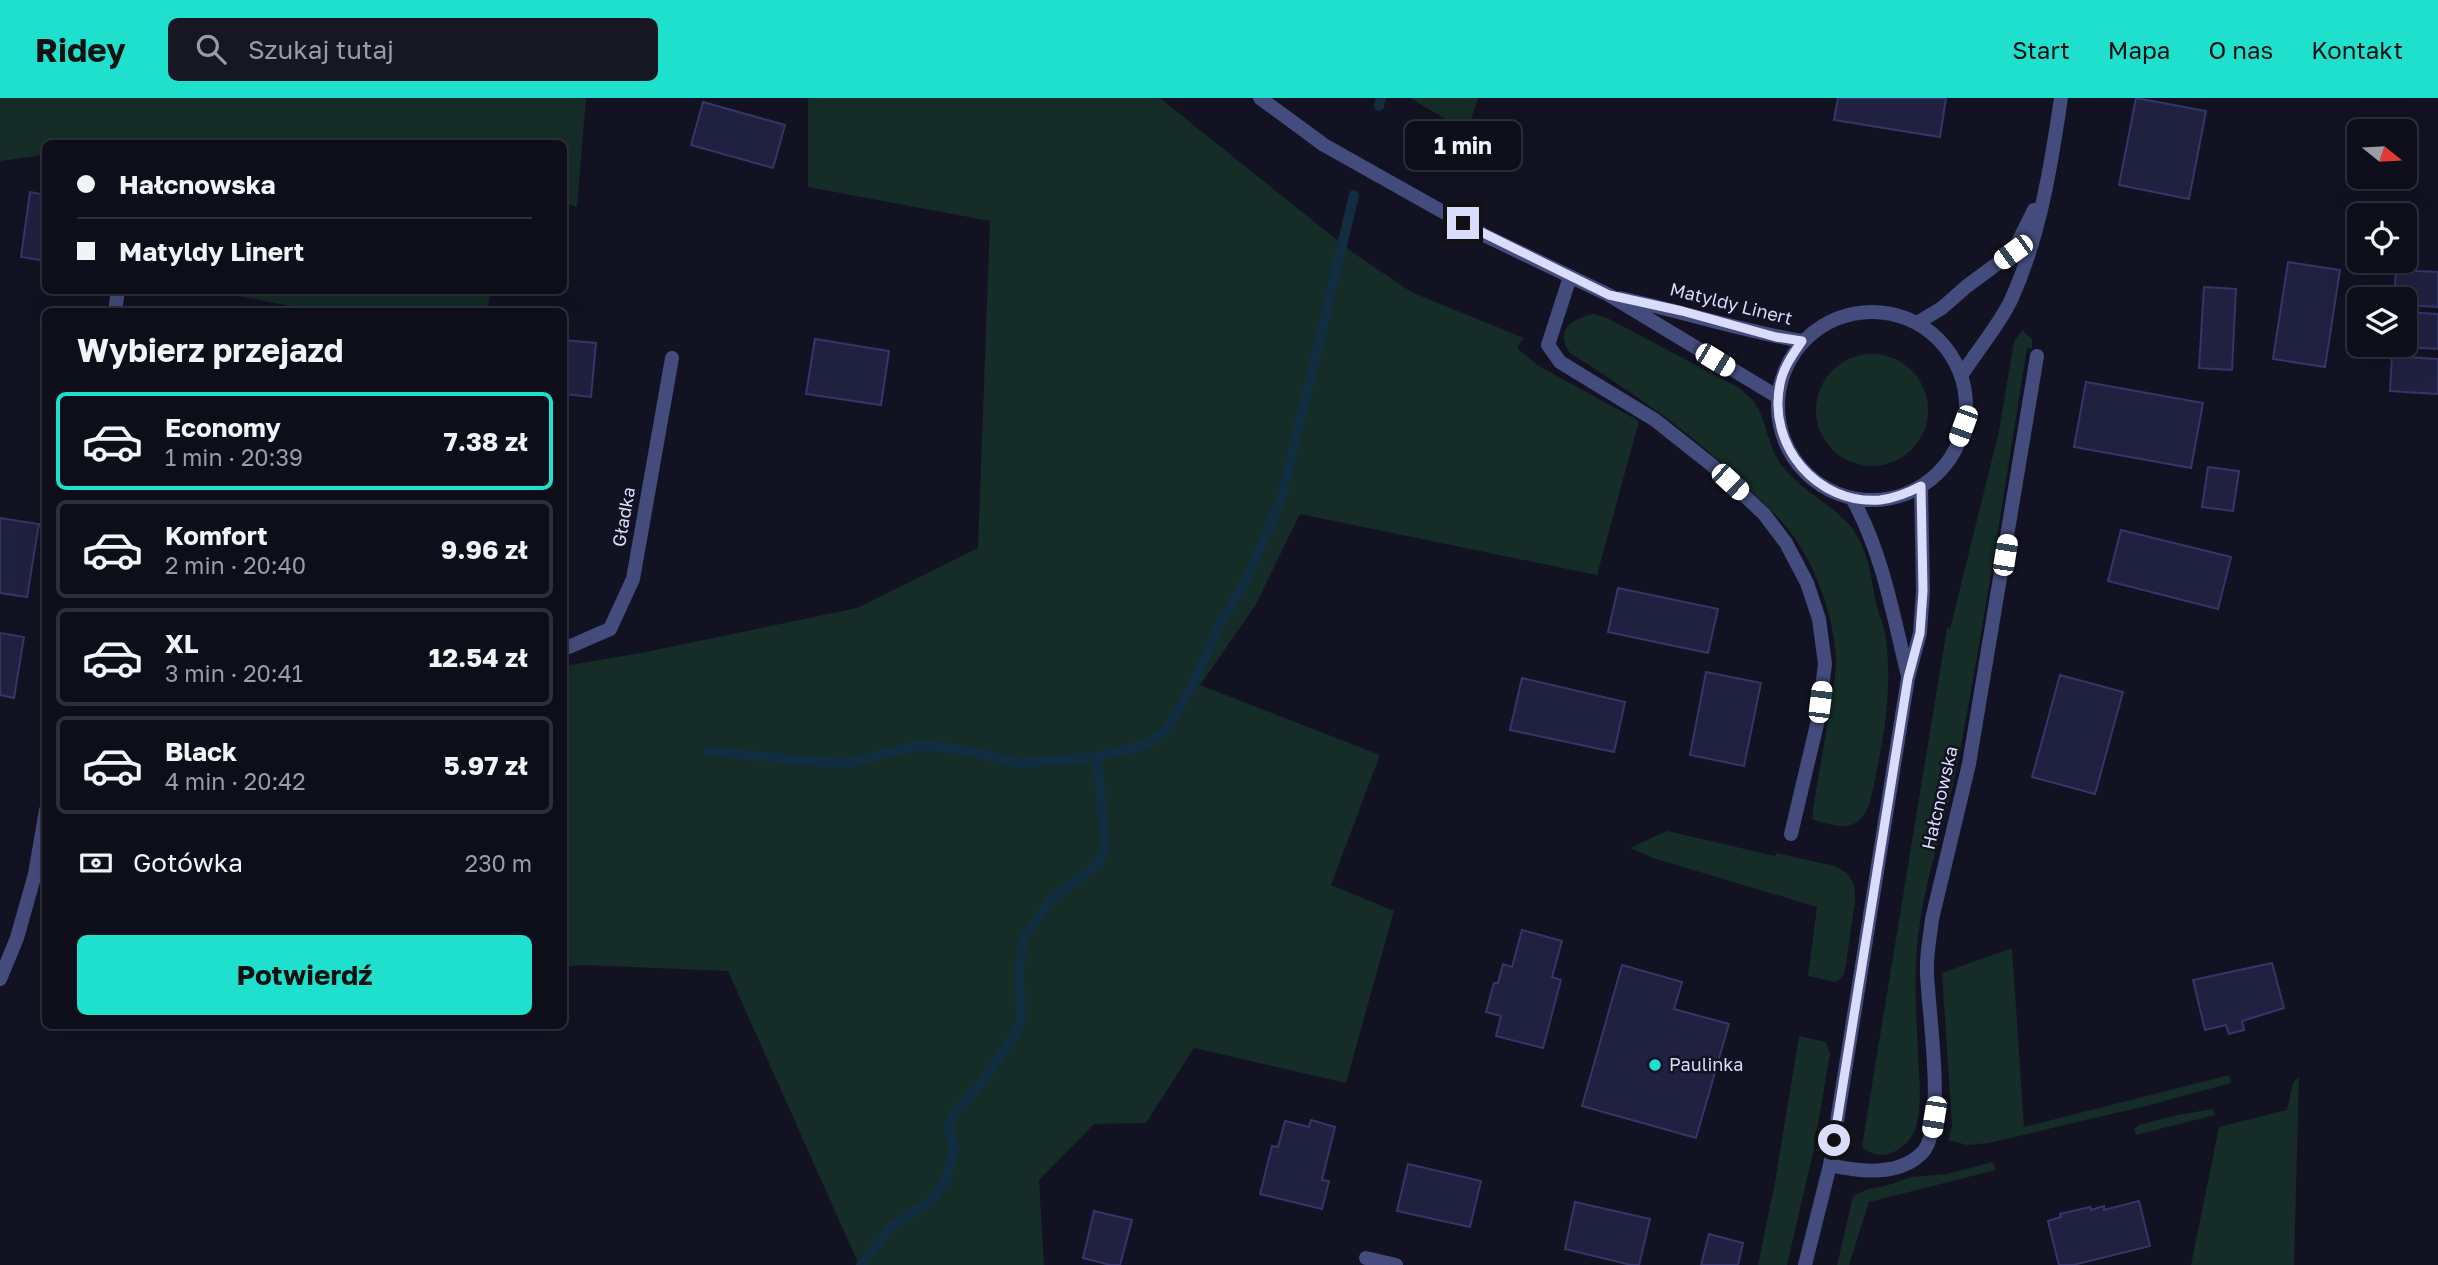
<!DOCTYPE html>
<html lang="pl">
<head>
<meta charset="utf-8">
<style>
	:root { --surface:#0e0e1a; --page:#171723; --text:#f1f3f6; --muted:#9b9ca2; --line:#2e2e39; --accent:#1ee0cc }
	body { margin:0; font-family:"Golos Text",sans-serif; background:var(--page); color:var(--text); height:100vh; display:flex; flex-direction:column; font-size:26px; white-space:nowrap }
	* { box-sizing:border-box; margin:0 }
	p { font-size:23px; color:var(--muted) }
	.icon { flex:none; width:38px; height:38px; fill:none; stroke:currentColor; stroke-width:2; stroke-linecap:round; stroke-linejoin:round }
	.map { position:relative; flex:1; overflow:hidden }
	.side { position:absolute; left:42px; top:210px; width:525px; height:721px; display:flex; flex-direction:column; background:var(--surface); border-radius:10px; box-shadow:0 7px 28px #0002,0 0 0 2px var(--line) }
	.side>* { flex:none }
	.banner { position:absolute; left:42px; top:42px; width:525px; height:154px; border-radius:10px; box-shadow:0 7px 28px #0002,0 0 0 2px var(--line); display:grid; align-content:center; height:154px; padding:0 35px; background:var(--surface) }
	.needle { width:46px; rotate:108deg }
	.tools { position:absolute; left:2347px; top:21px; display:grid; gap:14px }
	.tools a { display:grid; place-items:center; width:70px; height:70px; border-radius:10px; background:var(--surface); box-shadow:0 7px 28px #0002,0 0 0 2px var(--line); font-size:35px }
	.end { position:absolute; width:32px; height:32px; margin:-16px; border:9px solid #d9dcfa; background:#111; box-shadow:0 0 0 4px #111 }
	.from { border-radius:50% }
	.bubble { position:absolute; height:49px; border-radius:10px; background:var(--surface); box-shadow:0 7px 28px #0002,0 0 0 2px var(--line); font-size:23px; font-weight:700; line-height:49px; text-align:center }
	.car { position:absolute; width:21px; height:42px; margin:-21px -10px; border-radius:9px; box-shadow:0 0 5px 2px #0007; background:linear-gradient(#fff 24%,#345 0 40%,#fff 0 76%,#345 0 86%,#fff 0) }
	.banner b { display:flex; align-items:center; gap:24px; height:66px; font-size:26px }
	.banner b+b { border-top:2px solid var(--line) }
	.banner i { width:18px; height:18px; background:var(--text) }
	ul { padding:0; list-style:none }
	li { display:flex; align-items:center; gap:21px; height:98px; margin:0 14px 10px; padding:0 21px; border:4px solid var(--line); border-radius:10px }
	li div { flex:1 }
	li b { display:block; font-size:26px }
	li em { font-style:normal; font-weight:700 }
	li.selected { border-color:var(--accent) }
	li>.icon { width:63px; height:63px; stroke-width:1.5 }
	h2 { padding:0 35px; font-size:32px; line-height:84px }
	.pay { display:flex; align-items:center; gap:18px; height:77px; padding:0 35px; font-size:26px }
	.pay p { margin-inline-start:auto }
	.primary-button { display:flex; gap:14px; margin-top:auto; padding:14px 35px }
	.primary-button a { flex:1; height:80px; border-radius:10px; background:var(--accent); color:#111; font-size:28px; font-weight:700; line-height:80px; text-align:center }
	header { display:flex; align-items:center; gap:42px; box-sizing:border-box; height:98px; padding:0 35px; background:var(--accent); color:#111 }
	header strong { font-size:33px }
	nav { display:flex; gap:38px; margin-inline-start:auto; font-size:24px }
	.search { width:490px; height:63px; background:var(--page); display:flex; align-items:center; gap:18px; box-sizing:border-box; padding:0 24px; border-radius:10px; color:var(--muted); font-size:26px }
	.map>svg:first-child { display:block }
	.green { fill:#152c27 }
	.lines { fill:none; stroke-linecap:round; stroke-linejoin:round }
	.stream { stroke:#132d40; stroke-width:10 }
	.building { fill:#202041; stroke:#35356a; stroke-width:2 }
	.service { stroke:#434c7c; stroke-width:14 }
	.minor { stroke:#434c7c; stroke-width:14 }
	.tertiary { stroke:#434c7c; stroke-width:14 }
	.route { stroke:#d9dcfa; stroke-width:9 }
	.poi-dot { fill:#1ee0cc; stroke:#121223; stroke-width:2.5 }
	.labels { text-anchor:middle; stroke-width:5; stroke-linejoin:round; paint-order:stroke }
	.street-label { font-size:18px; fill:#d9dcfa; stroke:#121223 }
	.poi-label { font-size:18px; fill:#d9dcfa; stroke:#121223; text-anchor:start }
</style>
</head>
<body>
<header>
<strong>Ridey</strong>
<div class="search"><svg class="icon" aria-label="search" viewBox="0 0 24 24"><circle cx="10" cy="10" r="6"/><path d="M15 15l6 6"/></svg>Szukaj tutaj</div>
<nav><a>Start</a><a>Mapa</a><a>O nas</a><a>Kontakt</a></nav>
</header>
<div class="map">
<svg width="2438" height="1167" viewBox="0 0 2438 1167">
	<rect width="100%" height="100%" fill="#121223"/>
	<path class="green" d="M0 0H586L577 109 564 105V46H46L45 57 0 63Z
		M808 0H1160L1352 154 1413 195 1524 240 1517 250 1537 267 1639 323 1597 477 1300 416 1255 508 1200 587 1380 657 1331 787 1394 813 1346 985 1194 950 1146 1025 1094 1026 1039 1082 1044 1167H859L728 873 583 867 564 869V568L641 555 857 510 978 450 990 123 808 89Z
		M1410 0H1478L1467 34Z
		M209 193 491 192V193L487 213H319Z
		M1593 216 1607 220 1736 288C1744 294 1753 300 1758 310 1768 330 1769 352 1783 369 1802 394 1832 405 1851 429 1868 451 1871 478 1876 504 1878 515 1883 525 1885 535 1894 590 1883 646 1871 700 1862 735 1841 731 1812 721 1817 681 1826 641 1831 601 1833 589 1836 576 1836 564 1835 523 1818 473 1794 439 1782 422 1766 407 1751 393 1697 338 1635 296 1570 255 1554 233 1571 221 1593 216Z
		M2022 232 2032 241V251L2027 250C2005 388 1984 527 1958 664 1947 718 1928 770 1920 824 1913 868 1916 912 1918 956 1919 978 1922 1004 1917 1025 1912 1049 1882 1069 1862 1048L1947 530 1950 531 1999 333 2014 244Z
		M1816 312a56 56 0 1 1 112 0a56 56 0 1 1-112 0Z
		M1667 733 1775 758 1776 755 1835 768 1847 775 1852 783 1855 792V804L1845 873 1841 881 1835 884 1808 878 1817 809 1653 760 1630 750Z
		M2012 850 2024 1029 2229 977 2231 985 2146 1008 1989 1045 1967 1047 1948 1042 1952 1028 1942 875Z
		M1799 938 1826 944 1830 956 1813 1055 1787 1167H1758L1775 1084Z
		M2299 978 2294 1167H2191L2219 1029 2287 1012 2293 985Z
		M2213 1011 2215 1017 2136 1037 2134 1031 2139 1027 2177 1017Z
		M1993 1064 1996 1072 1869 1104 1849 1167H1837L1853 1098 1868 1091 1885 1088 1912 1079 1946 1076Z"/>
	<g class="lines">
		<path class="stream" d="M1379 8 1381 0
			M708 653 805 663 849 665 920 647 966 652 1019 665 1097 659
			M861 1167 892 1128 932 1102 945 1085 954 1052 949 1030 953 1016 976 992 1013 940 1021 922 1019 873 1024 838 1050 803 1099 765 1105 747 1097 659 1146 647 1167 631 1192 588 1219 528 1247 480 1282 399 1354 97"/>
	</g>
	<path class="building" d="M1838 0H1946L1940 39 1834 22Z
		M2136 0 2206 13 2189 101 2119 87Z
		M703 4 785 27 773 70 691 47Z
		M30 94 46 97V163L21 159Z
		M2288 164 2340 172 2325 269 2273 261Z
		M2396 172 2438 174V209L2404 207V201H2394Z
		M2204 189 2236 191 2232 272 2199 270Z
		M2404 214 2438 216V251L2392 248 2404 247Z
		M815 241 889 253 881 307 806 296Z
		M564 242 596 245 591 299 564 296Z
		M2392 258 2438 261V296L2390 293Z
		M2086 284 2203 305 2191 370 2074 349Z
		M2208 369 2239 373 2233 413 2202 409Z
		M0 420 39 426 27 499 0 495Z
		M2121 432 2231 459 2218 511 2108 483Z
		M1618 490 1718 511 1708 555 1608 534Z
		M0 535 24 539 14 600 0 597Z
		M1706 574 1761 585 1744 668 1690 657Z
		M2060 577 2123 594 2095 696 2032 679Z
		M1522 580 1625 604 1614 654 1510 632Z
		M1522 832 1562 843 1552 879 1561 882 1543 950 1496 938 1501 918 1486 914 1494 885H1498L1503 866 1512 869Z
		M2272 865 2284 910 2242 923 2244 932 2229 936 2226 927 2205 932 2193 882Z
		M1622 867 1682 884 1674 911 1729 926 1696 1040 1582 1008Z
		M1311 1022 1335 1029 1322 1082 1329 1083 1322 1111 1260 1096 1272 1048 1278 1049 1285 1023 1309 1029Z
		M1408 1066 1481 1083 1470 1129 1397 1113Z
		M2139 1103 2150 1148 2073 1167H2059L2048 1123 2061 1119 2060 1116 2090 1109 2091 1112 2104 1108V1112Z
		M1575 1104 1650 1121 1639 1167H1631L1565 1151Z
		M1094 1113 1132 1122 1120 1167H1110L1083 1160Z
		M1709 1136 1743 1145 1738 1167H1701Z"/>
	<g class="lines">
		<path class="service" d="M115 214 118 192
			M1366 1160 1396 1167"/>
		<path class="minor" d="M1570 179 1548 247 1560 264 1655 322 1713 368 1764 416 1786 445 1807 485 1819 521 1825 566 1818 622 1791 736
			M564 551 610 531 633 481 672 260
			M0 881 17 840 35 776 46 712
			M1830 1067C1859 1074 1898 1079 1922 1055 1947 1030 1928 912 1927 875 1926 857 1930 839 1932 821L1969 666 2037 258"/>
		<path class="tertiary" d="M1260 0 1324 47 1486 138 1609 197 1778 299
			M1620 200C1681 213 1741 233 1802 243
			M1778 308a94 94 0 1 1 188 0a94 94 0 1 1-188 0Z
			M1917 225 1942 210 1967 188 2013 154 2034 112
			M1961 278C1977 252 1998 229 2011 202 2040 138 2051 68 2061 0
			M1852 400C1883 456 1893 517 1908 578
			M1805 1167 1830 1067 1908 580 1920 535 1923 493 1921 388"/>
	</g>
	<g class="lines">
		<path class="route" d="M1463 125 1609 197 1682 213 1776 239 1802 243C1793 256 1783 270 1780 286 1767 347 1817 407 1880 402 1895 400 1908 395 1921 388L1923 493 1920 535 1908 580 1834 1042"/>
	</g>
	<circle class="poi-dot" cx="1655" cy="967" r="7"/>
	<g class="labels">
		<g class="street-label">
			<text transform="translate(1731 206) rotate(14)" y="6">Matyldy Linert</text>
			<text transform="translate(624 419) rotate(-80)" y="6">Gładka</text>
			<text transform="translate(1940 700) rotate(-77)" y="6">Hałcnowska</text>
		</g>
		<g class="poi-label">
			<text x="1669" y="973">Paulinka</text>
		</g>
	</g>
</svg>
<div class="tools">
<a><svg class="needle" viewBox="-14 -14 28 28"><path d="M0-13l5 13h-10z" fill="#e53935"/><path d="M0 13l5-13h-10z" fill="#9b9ca2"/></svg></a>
<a><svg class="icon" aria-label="locate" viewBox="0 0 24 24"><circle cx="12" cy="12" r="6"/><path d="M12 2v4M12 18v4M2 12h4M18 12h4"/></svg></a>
<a><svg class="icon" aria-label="layers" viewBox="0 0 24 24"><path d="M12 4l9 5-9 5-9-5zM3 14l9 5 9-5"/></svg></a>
</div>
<i class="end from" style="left:1834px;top:1042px"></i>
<i class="end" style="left:1463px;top:125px"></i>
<div class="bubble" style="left:1405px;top:23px;width:116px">1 min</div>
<i class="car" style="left:2013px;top:154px;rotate:234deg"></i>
<i class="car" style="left:1715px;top:262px;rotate:121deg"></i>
<i class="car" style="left:1963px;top:328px;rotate:200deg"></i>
<i class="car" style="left:1730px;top:384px;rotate:133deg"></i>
<i class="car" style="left:2005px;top:457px;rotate:9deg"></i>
<i class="car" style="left:1820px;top:604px;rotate:7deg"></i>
<i class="car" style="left:1934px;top:1019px;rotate:189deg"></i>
<div class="banner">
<b><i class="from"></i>Hałcnowska</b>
<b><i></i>Matyldy Linert</b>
</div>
<section class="side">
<h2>Wybierz przejazd</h2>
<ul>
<li class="selected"><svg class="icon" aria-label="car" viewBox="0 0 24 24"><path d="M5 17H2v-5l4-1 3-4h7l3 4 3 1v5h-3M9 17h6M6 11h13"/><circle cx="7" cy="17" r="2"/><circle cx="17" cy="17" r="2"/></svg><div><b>Economy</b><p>1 min · 20:39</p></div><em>7.38 zł</em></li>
<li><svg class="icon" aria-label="car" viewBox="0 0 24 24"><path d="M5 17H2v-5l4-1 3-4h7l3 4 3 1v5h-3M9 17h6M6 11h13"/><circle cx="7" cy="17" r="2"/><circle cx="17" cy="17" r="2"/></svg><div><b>Komfort</b><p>2 min · 20:40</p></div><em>9.96 zł</em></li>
<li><svg class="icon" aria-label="car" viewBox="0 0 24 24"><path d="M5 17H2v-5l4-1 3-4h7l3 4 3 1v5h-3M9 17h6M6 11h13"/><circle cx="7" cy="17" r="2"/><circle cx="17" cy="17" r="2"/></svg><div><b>XL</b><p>3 min · 20:41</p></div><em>12.54 zł</em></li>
<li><svg class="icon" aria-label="car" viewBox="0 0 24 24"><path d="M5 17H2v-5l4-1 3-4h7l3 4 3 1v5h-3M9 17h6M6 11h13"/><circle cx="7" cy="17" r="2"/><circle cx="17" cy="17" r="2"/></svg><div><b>Black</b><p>4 min · 20:42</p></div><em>5.97 zł</em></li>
</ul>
<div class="pay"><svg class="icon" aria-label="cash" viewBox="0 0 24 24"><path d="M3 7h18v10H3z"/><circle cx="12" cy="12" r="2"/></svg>Gotówka<p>230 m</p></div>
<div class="primary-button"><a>Potwierdź</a></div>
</section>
</div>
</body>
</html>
